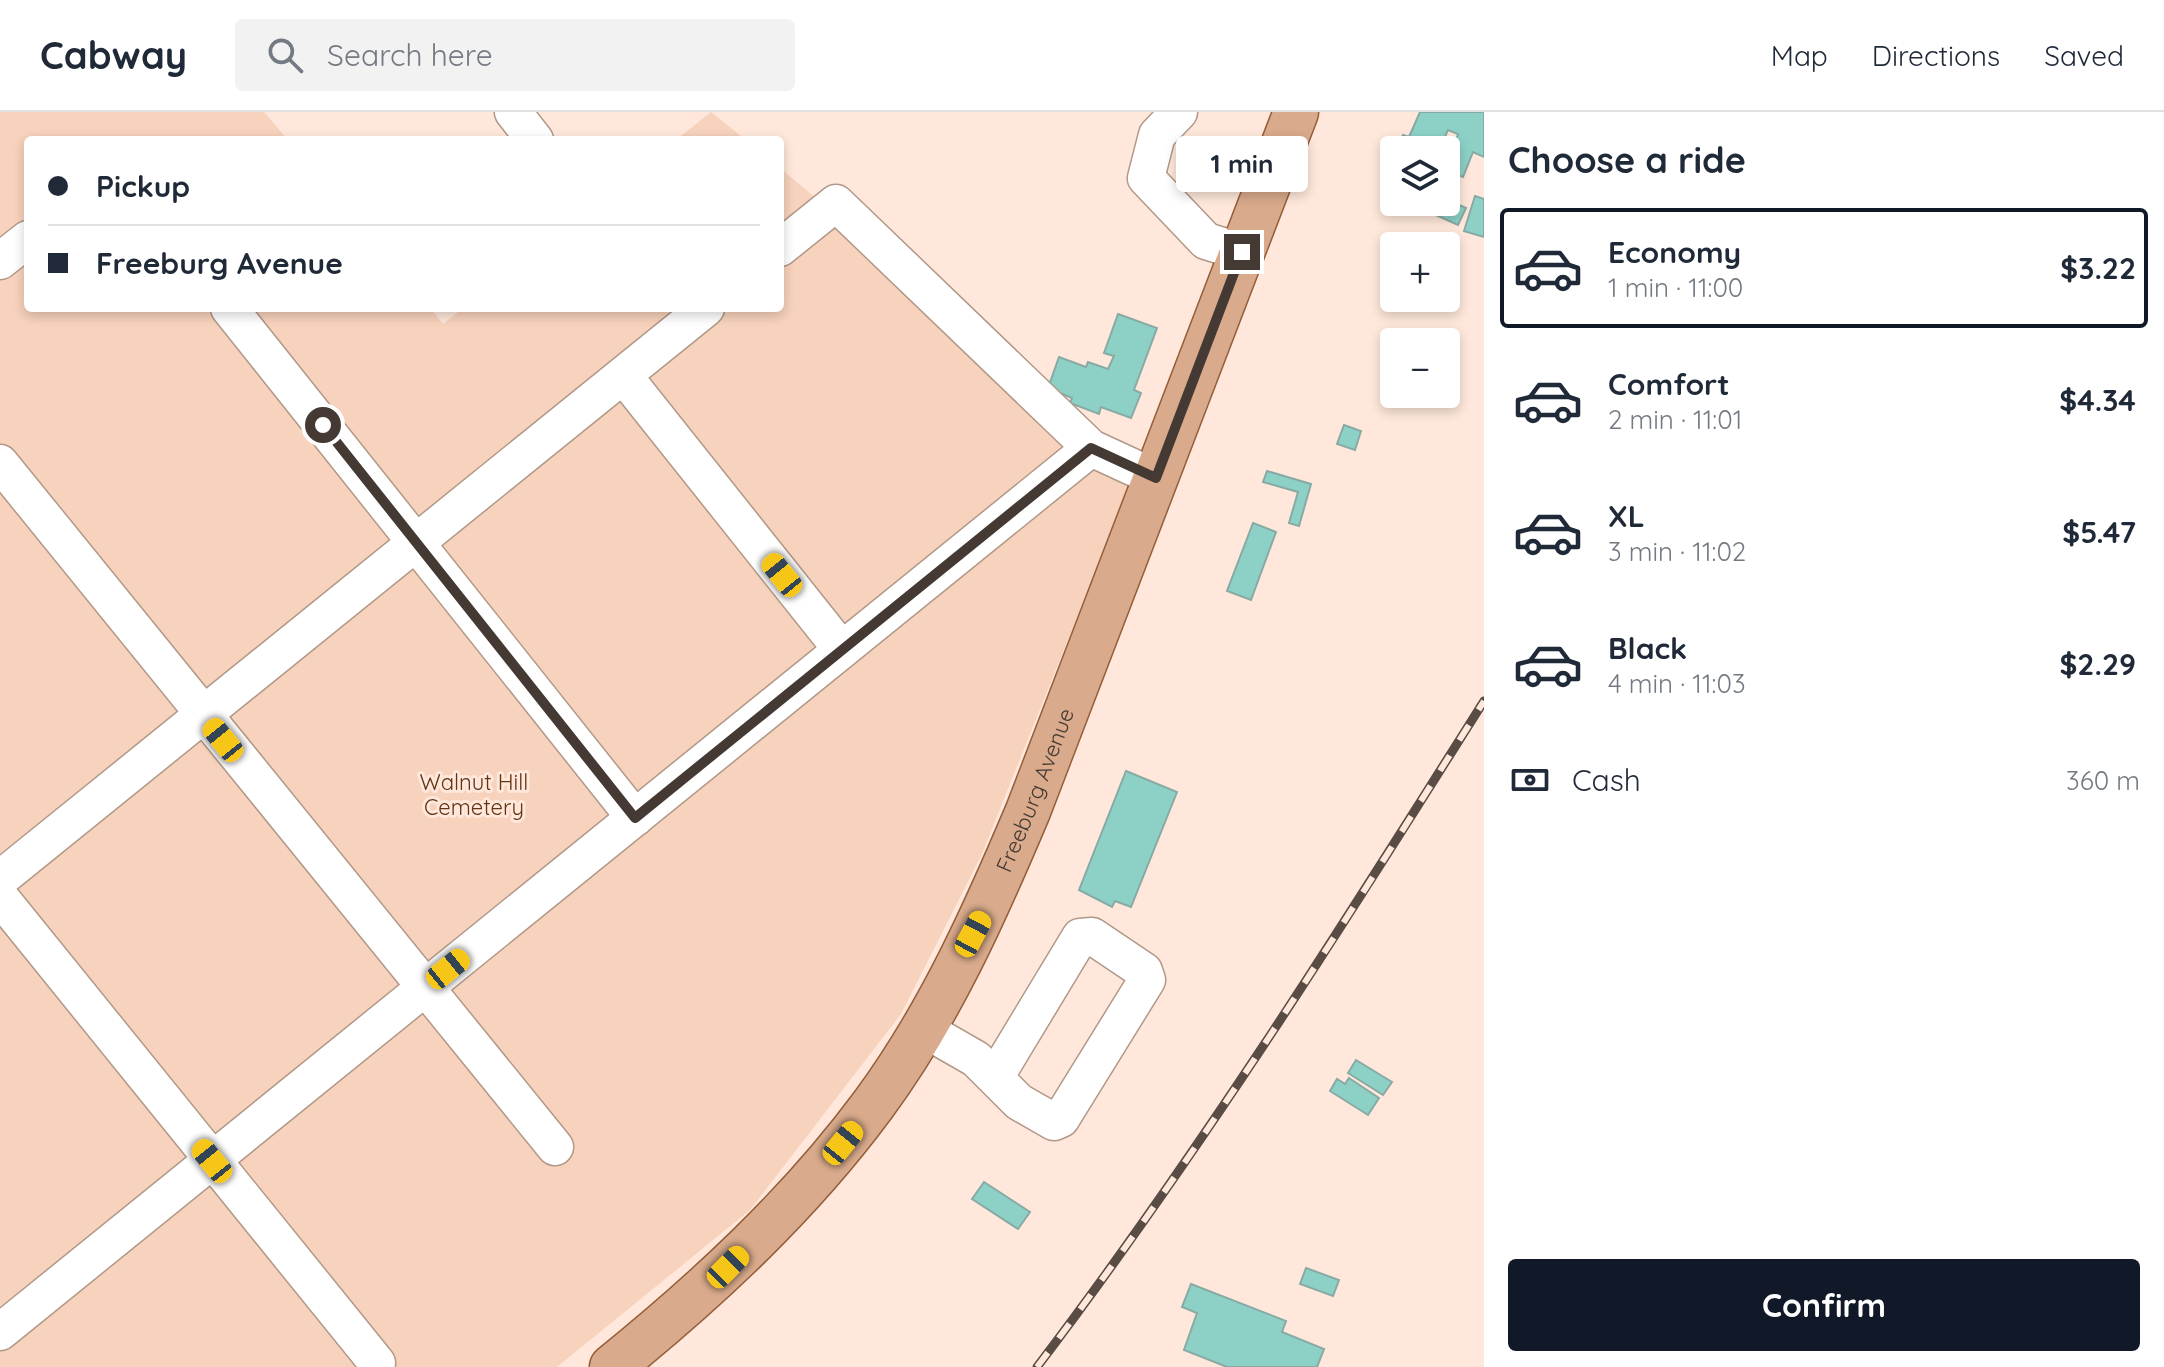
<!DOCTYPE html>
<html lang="en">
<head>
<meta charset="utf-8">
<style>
	:root { --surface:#fff; --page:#f2f2f3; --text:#1f2937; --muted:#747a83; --line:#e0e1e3; --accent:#111827 }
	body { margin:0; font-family:Quicksand,sans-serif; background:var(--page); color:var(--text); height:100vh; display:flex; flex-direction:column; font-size:30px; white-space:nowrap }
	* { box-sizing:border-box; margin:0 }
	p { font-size:26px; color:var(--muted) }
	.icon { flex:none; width:44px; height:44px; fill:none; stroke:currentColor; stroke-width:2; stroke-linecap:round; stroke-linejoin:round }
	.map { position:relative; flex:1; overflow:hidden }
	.side { display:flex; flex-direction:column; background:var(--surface); width:680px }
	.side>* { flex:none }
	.banner { position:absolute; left:24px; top:24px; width:760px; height:176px; border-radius:8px; box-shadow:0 4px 12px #0003; display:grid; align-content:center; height:176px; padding:0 24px; background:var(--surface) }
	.fabs { position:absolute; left:1380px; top:24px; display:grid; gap:16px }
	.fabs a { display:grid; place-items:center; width:80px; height:80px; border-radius:8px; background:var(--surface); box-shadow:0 4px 12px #0003; font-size:40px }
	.end { position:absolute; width:36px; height:36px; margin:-18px; border:10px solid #443933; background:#fff; box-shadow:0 0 0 4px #fff }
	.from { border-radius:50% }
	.bubble { position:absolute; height:56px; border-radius:8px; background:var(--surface); box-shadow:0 4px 12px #0003; font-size:26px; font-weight:700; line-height:56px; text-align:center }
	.car { position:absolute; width:24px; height:48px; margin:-24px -12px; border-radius:10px; box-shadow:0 0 6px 2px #0007; background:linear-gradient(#f5c518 24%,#345 0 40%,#f5c518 0 76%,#345 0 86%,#f5c518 0) }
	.banner b { display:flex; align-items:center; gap:28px; height:76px; font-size:30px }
	.banner b+b { border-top:2px solid var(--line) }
	.banner i { width:20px; height:20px; background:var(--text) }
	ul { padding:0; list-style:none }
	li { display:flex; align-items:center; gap:24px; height:120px; margin:0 16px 12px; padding:0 8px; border:4px solid transparent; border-radius:8px }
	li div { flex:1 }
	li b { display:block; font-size:30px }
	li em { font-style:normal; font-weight:700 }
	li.selected { border-color:var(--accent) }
	li>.icon { width:72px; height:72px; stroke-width:1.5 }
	h2 { padding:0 24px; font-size:36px; line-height:96px }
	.pay { display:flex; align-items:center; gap:20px; height:88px; padding:0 24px; font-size:30px }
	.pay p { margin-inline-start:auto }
	.button { display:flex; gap:16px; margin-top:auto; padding:16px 24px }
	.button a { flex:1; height:92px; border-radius:8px; background:var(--accent); color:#fff; font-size:32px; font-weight:700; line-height:92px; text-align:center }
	header { display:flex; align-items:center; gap:48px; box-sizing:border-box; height:112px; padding:0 40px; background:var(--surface); border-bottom:2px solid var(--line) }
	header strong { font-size:38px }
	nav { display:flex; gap:44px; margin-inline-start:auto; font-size:28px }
	.search { width:560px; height:72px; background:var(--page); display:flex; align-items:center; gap:20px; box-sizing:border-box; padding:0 28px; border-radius:8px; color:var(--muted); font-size:30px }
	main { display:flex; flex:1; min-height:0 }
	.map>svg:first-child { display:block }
	.green { fill:#f7d2bc }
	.building { fill:#8dd1c6; stroke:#88aaa4; stroke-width:2 }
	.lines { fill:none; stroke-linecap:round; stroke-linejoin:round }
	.minor-casing { stroke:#b19888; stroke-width:39 }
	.major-casing { stroke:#945e3a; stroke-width:47 }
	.minor { stroke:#fff; stroke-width:36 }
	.major { stroke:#d9aa8b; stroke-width:44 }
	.rail-casing { stroke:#584c45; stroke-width:9 }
	.rail { stroke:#ffe8db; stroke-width:6; stroke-dasharray:18; stroke-linecap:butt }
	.route { stroke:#443933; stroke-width:10 }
	.labels { text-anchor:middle; stroke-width:6; stroke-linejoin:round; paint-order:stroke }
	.park-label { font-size:22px; fill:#623413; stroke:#ffe8db }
	.street-label { font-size:22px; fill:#443933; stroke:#ffe8db }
</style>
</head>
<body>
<header>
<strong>Cabway</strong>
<div class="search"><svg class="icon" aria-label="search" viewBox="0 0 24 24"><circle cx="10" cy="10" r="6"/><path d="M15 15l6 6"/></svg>Search here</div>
<nav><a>Map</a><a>Directions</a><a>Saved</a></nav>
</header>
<main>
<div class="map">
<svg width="1484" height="1255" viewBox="0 0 1484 1255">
	<rect width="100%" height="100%" fill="#ffe8db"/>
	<path class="green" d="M0 0H264L288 28H28V196H430L443 212 463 196H780V56L1075 303 1141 345 982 742 901 902 750 1098 557 1255H0Z
		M711 0 746 28H676Z"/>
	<path class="building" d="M1420 0H1484V45L1473 40 1463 65 1446 59 1458 22 1448 18 1439 38H1404L1406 33 1400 30 1403 23 1409 25Z
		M1475 84 1484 87V125L1464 119Z
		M1446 87 1466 96 1458 113 1407 90H1446Z
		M1118 202 1157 216 1134 278 1141 281 1131 306 1101 295 1099 302 1070 291 1072 286 1048 276 1059 245 1086 255 1088 250 1108 257 1114 244 1104 241Z
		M1344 313 1361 319 1355 338 1337 332Z
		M1267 359 1311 372 1299 414 1289 411 1298 380 1263 370Z
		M1253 411 1276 420 1251 488 1227 479Z
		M1126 659 1177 680 1131 795 1115 789 1112 795 1079 778Z
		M1356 948 1392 970 1383 983 1348 961Z
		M1349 966 1379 986 1368 1003 1330 979 1337 967 1345 972Z
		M984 1070 1030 1100 1018 1117 972 1087Z
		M1306 1156 1339 1168 1333 1184 1300 1172Z
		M1191 1172 1286 1209 1282 1220 1324 1237 1317 1255H1227L1184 1238 1197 1201 1182 1195Z"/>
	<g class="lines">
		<defs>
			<path id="minor" d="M513 0 535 28
				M1179 0 1157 23 1146 66 1206 129 1242 140
				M780 136 836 91 1091 336 1156 366
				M0 149 28 127
				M229 196 635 706
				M623 263 842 538
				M0 351 555 1035
				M0 767 706 196
				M0 785 377 1251
				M922 916 976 947 1019 990 1054 1010 1061 1007 1147 868 1144 859 1092 824 1080 825 996 964
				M0 1220 1091 336"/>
			<g id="major">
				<path id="s1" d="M612 1255C707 1178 799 1093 873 993 939 904 985 801 1028 699L1296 0"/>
			</g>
		</defs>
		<use href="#minor" class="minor-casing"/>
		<use href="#major" class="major-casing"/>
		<use href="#minor" class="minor"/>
		<use href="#major" class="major"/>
		<defs>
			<path id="rail" d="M1037 1255C1199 1042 1341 816 1484 589"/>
		</defs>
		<use href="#rail" class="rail-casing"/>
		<use href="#rail" class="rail"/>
	</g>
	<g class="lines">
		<path class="route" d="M323 313 635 706 1091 336 1156 366 1242 140"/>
	</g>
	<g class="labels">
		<g class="park-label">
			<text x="474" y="678">Walnut Hill<tspan x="474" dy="25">Cemetery</tspan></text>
		</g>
		<g class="street-label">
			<text dy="8" stroke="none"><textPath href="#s1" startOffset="726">Freeburg Avenue</textPath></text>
		</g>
	</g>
</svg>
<div class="fabs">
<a><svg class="icon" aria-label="layers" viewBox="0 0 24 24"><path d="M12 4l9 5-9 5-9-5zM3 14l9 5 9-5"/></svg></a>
<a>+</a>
<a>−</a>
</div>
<i class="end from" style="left:323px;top:313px"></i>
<i class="end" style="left:1242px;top:140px"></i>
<div class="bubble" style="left:1176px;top:24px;width:132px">1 min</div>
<i class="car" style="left:782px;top:463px;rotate:321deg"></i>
<i class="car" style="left:223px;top:628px;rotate:321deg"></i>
<i class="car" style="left:973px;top:822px;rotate:28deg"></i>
<i class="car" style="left:448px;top:857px;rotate:51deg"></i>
<i class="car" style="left:843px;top:1031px;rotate:39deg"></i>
<i class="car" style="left:212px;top:1049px;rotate:321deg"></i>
<i class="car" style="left:728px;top:1155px;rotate:45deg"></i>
<div class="banner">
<b><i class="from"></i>Pickup</b>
<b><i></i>Freeburg Avenue</b>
</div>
</div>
<section class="side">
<h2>Choose a ride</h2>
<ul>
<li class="selected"><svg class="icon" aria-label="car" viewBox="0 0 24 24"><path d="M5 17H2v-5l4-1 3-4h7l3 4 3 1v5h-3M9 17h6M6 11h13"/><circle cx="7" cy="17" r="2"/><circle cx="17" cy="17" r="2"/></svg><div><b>Economy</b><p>1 min · 11:00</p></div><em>$3.22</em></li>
<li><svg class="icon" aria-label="car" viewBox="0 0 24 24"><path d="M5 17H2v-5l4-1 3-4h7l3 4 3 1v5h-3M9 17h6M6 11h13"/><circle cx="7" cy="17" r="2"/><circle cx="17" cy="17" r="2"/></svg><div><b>Comfort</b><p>2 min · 11:01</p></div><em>$4.34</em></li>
<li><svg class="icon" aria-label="car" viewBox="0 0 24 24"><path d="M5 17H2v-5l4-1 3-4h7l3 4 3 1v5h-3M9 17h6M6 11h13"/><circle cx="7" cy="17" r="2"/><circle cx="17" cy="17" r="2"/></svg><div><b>XL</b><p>3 min · 11:02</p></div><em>$5.47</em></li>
<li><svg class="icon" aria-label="car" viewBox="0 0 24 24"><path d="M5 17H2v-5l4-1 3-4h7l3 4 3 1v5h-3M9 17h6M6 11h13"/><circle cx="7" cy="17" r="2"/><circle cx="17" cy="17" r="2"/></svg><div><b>Black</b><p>4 min · 11:03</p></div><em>$2.29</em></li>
</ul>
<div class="pay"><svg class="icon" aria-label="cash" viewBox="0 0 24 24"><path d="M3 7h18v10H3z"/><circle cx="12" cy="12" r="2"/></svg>Cash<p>360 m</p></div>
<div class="button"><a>Confirm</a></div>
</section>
</main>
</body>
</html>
